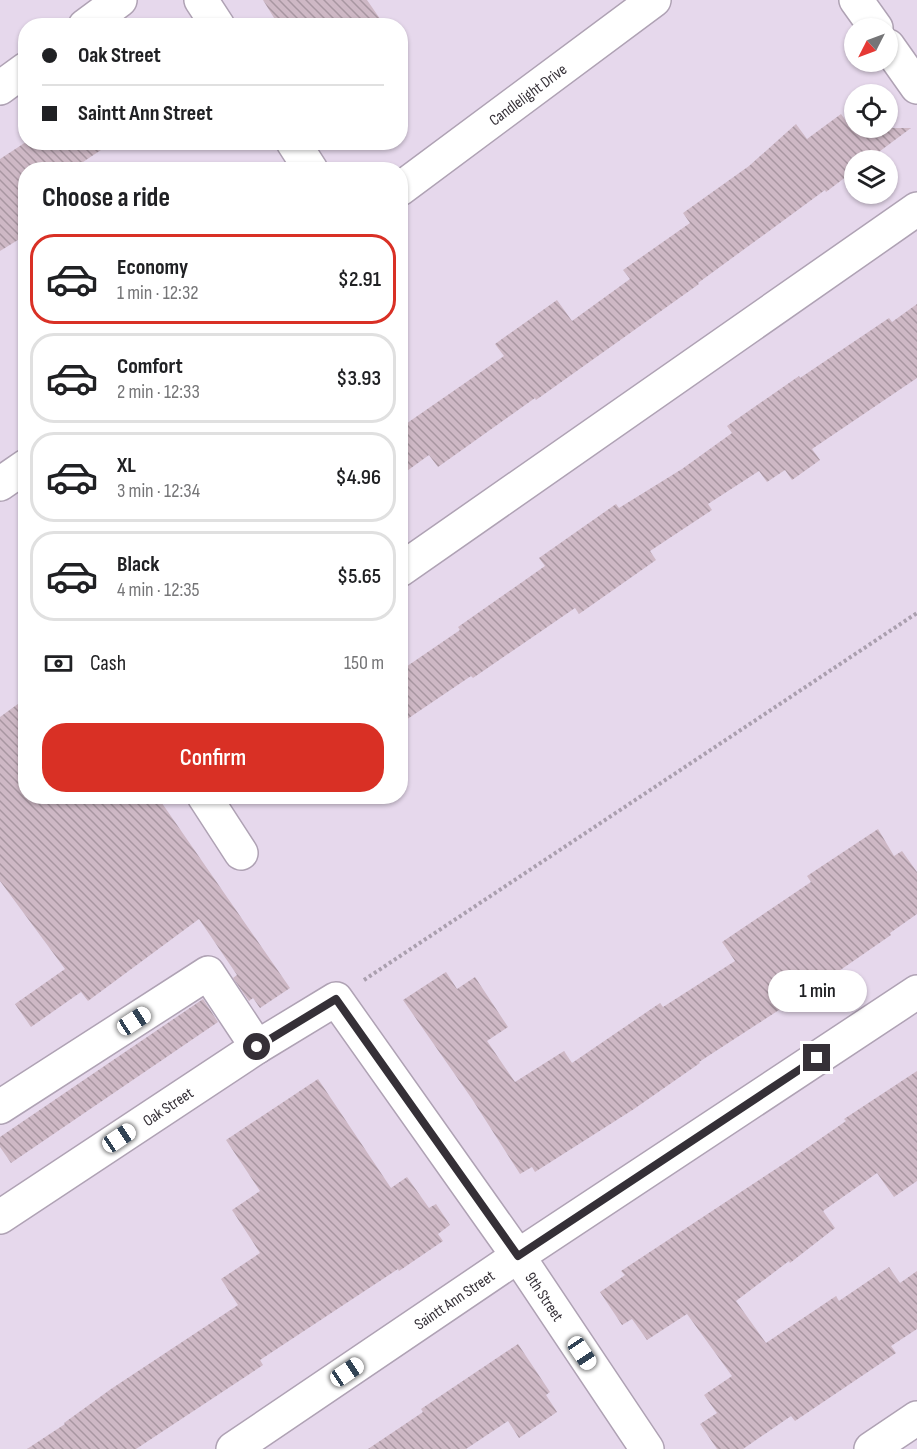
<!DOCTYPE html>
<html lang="en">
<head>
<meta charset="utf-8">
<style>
	:root { --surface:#fff; --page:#f6f6f6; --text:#202124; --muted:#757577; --line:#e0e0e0; --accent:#d93025 }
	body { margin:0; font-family:"Sofia Sans Condensed",sans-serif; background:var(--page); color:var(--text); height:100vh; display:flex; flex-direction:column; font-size:22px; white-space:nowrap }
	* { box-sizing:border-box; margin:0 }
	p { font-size:20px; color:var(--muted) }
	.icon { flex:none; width:33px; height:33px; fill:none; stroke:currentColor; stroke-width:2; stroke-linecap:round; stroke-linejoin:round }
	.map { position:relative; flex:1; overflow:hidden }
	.sheet { position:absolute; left:18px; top:162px; width:390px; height:642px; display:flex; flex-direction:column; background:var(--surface); border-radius:24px; box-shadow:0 2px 4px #0004 }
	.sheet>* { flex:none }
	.banner { position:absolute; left:18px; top:18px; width:390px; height:132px; border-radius:24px; box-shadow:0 2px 4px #0004; display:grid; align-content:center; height:132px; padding:0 24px; background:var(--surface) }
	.needle { width:39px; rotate:228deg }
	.tools { position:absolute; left:844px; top:18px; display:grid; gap:12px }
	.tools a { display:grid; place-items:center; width:54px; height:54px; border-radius:50%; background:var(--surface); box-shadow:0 2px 4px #0004; font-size:30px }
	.end { position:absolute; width:27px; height:27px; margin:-14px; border:8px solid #353037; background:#fff; box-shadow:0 0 0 3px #fff }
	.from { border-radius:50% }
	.bubble { position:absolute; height:42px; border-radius:21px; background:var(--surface); box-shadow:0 2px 4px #0004; font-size:20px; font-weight:600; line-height:42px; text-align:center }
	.car { position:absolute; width:18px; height:36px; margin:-18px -9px; border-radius:8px; box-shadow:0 0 4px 2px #0007; background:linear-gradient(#fff 24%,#345 0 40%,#fff 0 76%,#345 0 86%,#fff 0) }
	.banner b { display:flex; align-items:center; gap:21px; height:57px; font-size:22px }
	.banner b+b { border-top:2px solid var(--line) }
	.banner i { width:15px; height:15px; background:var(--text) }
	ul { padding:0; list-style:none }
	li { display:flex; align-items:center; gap:18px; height:90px; margin:0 12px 9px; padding:0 12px; border:3px solid var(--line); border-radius:24px }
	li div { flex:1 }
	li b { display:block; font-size:22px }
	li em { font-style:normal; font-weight:600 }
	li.on { border-color:var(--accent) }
	li>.icon { width:54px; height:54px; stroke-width:1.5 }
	h2 { padding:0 24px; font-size:27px; line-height:72px }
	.pay { display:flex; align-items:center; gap:15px; height:66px; padding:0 24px; font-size:22px }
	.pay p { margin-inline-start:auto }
	.cta { display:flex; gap:12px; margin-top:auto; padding:12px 24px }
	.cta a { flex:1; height:69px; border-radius:24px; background:var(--accent); color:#fff; font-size:24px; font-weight:600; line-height:69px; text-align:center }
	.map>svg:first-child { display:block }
	.building { fill:url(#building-back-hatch) }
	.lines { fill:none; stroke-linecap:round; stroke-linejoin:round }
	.minor-casing { stroke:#afa2b4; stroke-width:36 }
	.path { stroke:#aa9fae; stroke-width:4; stroke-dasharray:3 3; stroke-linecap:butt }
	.minor { stroke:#fff; stroke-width:33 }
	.route { stroke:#353037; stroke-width:8 }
	.labels { text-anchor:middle; stroke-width:4.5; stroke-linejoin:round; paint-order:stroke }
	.street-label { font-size:16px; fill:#353037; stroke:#fff }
</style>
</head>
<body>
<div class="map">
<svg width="917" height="1449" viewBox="0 0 917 1449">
	<defs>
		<pattern id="building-back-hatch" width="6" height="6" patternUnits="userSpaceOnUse" patternTransform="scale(1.5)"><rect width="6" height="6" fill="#ceb8c5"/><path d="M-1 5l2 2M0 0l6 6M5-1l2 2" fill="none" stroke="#a896a1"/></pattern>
	</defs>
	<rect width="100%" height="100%" fill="#e6d8ec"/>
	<path class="building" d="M263 0H367L385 26H279Z
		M841 114 851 128H911L868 160H855V170L826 192 825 190 698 283 699 284 536 400 535 398 438 467 429 455 400 476V428L504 356 495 344 557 300 572 321 630 279 623 270 690 223 683 213 749 166 796 124 807 139Z
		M26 142H113L71 170H26V235L0 251V159Z
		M917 304V378L812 449 820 460 792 480 785 470 767 482 759 471 708 504 712 510 650 551 656 560 579 614 575 608 473 678 471 676 400 724V671L460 630 458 627 545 566 539 558 616 504 619 508 682 469 732 433 727 426 799 376 800 378 889 318 892 322Z
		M26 698V796H157L290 988 260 1008 253 998 249 1001 233 978 237 975 199 919 88 1001 81 992 31 1027 15 1004 65 969 0 881V717Z
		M878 829 894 856 902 851 917 872V914L890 933 891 935 836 973 699 1062 700 1063 634 1109 535 1172 532 1167 520 1174 472 1099 403 1000 446 972 457 989 475 977 508 1027 487 1041 515 1082 564 1051 572 1063 660 1003 663 1007 735 961 722 942 811 882 807 876Z
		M203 999 218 1022 11 1163 0 1147V1137Z
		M917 1071V1181L894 1197 877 1173 823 1211 835 1228 790 1263 789 1261 736 1301 766 1343 836 1296 839 1301 889 1267 900 1283 917 1271V1329L891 1346 896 1353 795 1421 791 1416 743 1449H717L700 1424 717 1413 704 1395 732 1376 687 1314 647 1340 632 1319 622 1325 600 1292 625 1275 621 1271 791 1159 846 1121 844 1119Z
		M318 1079 391 1188 407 1177 429 1208 436 1204 450 1225 438 1234 443 1241 399 1271 398 1269 260 1360 263 1365 136 1449H27L65 1424 64 1423 111 1389 238 1305 221 1279 260 1253 232 1210 260 1191 226 1140Z
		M518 1344 550 1392 546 1395 557 1412 519 1438 508 1421 466 1449H368L423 1412 421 1409Z"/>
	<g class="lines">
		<defs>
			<g id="minor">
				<path d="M201 0 218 26"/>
				<path d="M856 0 876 28"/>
				<path d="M85 26 120 0"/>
				<path d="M888 46 917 87"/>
				<path d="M0 88 26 69"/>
				<path d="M293 142 311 170"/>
				<path id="s1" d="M400 189 654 0"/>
				<path d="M0 484 26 466"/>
				<path d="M400 570 917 209"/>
				<path d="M204 796 241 853"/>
				<path d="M0 1107 208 973 257 1047"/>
				<path id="s2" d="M0 1217 257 1047 336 999 518 1256 647 1449"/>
				<path id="s3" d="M233 1449 518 1256 917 992"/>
				<path d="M871 1449 917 1418"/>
			</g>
		</defs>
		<use href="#minor" class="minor-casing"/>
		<path class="path" d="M364 980 917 613"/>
		<use href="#minor" class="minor"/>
	</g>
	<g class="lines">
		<path class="route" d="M257 1047 336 999 518 1256 817 1058"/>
	</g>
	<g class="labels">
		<g class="street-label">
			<text dy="6" stroke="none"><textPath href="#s1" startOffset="159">Candlelight Drive</textPath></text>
			<text dy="6" stroke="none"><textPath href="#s2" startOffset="201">Oak Street</textPath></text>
			<text dy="6" stroke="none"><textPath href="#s2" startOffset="764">9th Street</textPath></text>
			<text dy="6" stroke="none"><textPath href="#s3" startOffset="267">Saintt Ann Street</textPath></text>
		</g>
	</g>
</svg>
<div class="tools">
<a><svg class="needle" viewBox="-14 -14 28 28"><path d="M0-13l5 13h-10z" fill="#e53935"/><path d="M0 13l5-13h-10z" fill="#757577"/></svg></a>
<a><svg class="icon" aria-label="locate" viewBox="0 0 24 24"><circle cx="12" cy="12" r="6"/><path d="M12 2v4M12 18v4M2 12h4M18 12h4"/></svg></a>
<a><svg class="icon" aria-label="layers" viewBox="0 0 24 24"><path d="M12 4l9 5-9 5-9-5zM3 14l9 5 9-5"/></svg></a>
</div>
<i class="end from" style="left:257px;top:1047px"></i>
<i class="end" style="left:817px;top:1058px"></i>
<div class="bubble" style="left:768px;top:970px;width:99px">1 min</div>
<i class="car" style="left:134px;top:1021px;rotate:57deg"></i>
<i class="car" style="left:119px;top:1138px;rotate:56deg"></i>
<i class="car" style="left:582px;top:1353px;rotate:146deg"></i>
<i class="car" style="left:347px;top:1372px;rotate:56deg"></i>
<div class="banner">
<b><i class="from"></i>Oak Street</b>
<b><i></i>Saintt Ann Street</b>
</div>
<section class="sheet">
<h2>Choose a ride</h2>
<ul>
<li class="on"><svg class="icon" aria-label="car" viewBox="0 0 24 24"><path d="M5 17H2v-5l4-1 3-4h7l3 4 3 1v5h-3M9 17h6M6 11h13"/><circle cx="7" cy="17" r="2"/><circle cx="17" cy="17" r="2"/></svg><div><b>Economy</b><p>1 min · 12:32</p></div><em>$2.91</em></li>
<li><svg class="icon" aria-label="car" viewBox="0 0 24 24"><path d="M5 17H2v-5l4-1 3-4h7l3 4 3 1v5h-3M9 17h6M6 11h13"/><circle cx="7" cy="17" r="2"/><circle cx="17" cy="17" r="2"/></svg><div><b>Comfort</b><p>2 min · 12:33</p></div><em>$3.93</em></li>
<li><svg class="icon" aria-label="car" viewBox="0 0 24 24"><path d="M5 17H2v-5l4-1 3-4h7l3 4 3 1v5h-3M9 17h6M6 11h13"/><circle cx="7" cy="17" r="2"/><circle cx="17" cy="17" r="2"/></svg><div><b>XL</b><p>3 min · 12:34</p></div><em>$4.96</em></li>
<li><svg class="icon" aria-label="car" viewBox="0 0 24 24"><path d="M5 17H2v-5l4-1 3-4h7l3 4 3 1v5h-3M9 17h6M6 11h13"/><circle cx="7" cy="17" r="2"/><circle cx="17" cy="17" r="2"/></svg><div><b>Black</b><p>4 min · 12:35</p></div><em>$5.65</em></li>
</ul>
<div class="pay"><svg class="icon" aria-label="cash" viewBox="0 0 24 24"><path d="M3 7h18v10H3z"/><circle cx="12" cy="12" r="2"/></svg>Cash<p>150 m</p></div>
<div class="cta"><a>Confirm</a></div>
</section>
</div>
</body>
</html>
